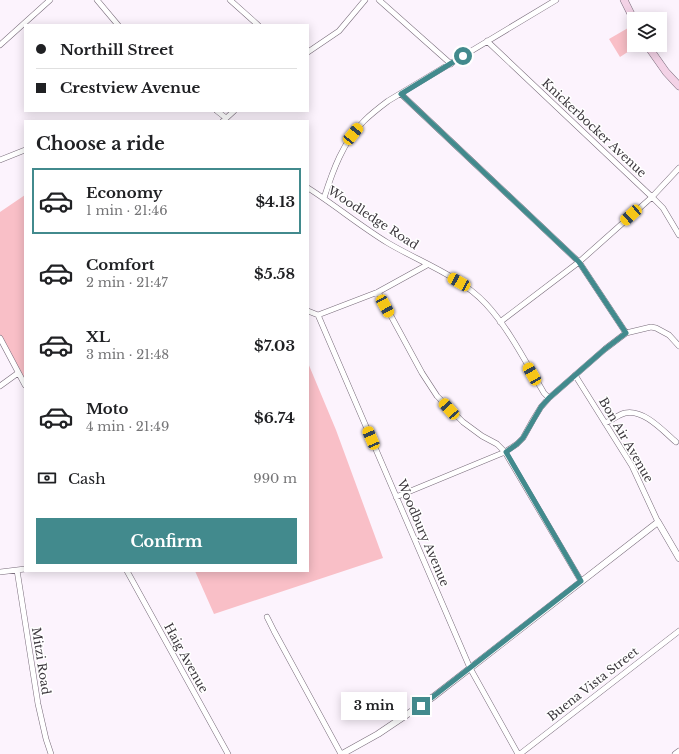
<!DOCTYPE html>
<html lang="en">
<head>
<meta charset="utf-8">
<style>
	:root { --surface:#fff; --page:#f6f6f6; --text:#202124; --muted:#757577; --line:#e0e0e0; --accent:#428a8d }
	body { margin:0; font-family:"Libre Baskerville",serif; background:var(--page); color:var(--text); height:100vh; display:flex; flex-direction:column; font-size:15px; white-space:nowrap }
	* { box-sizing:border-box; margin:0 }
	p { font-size:13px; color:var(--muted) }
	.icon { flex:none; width:22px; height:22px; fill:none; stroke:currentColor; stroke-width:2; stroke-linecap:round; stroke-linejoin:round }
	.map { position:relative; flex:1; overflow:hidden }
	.sheet { position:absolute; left:24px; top:120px; width:285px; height:452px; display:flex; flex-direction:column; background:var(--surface); border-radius:0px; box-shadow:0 2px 10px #0003 }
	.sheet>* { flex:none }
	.guide { position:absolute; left:24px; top:24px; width:285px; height:88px; border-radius:0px; box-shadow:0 2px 10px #0003; display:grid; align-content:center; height:88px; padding:0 12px; background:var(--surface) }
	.fabs { position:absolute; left:627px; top:12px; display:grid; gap:8px }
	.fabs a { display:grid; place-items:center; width:40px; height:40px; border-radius:0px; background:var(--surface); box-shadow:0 2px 10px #0003; font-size:20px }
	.end { position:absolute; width:18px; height:18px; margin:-9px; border:5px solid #428a8d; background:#fff; box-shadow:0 0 0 2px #fff }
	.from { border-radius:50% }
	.bubble { position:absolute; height:28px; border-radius:0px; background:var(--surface); box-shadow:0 2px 10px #0003; font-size:13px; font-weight:700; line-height:28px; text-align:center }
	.car { position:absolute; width:12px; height:24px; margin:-12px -6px; border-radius:5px; box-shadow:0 0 3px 1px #0007; background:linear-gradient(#f5c518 24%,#345 0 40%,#f5c518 0 76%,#345 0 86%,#f5c518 0) }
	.guide b { display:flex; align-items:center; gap:14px; height:38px; font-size:15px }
	.guide b+b { border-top:1px solid var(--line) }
	.guide i { width:10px; height:10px; background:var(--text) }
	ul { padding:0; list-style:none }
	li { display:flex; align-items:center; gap:12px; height:66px; margin:0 8px 6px; padding:0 4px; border:2px solid transparent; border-radius:0px }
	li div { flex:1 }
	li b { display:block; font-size:15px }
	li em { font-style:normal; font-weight:700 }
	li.active { border-color:var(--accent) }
	li>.icon { width:36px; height:36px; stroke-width:1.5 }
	h2 { padding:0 12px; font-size:18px; line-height:48px }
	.pay { display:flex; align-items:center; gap:10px; height:44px; padding:0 12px; font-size:15px }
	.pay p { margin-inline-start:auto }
	.button { display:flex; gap:8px; margin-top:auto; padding:8px 12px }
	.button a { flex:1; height:46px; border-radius:0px; background:var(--accent); color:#fff; font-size:16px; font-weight:700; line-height:46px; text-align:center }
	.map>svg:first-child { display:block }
	.green { fill:#f9bfc7 }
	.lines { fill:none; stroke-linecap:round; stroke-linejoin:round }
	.minor-casing { stroke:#786b7a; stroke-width:6 }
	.tertiary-casing { stroke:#786b7a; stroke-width:7 }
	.secondary-casing { stroke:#786b7a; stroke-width:8 }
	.minor { stroke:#fff; stroke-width:5 }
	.tertiary { stroke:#fff; stroke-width:6 }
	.secondary { stroke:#f3d2e6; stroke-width:7 }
	.route { stroke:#428a8d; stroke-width:5 }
	.labels { text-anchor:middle; stroke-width:3; stroke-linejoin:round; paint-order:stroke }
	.street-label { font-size:12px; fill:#3c373d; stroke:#fff }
</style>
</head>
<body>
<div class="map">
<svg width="679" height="754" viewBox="0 0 679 754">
	<rect width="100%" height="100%" fill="#fcf3fd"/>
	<path class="green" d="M628 28 634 41V45L637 46 620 57 609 39Z
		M25 195V385L0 338V212Z
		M308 363 336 430 383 558 214 614 195 571H308Z"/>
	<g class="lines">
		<defs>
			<path id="minor" d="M97 0 118 25
				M230 0 258 25
				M379 0 451 64
				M487 41 652 197 663 208 679 235
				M0 45 50 0
				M308 52 339 31 365 0
				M401 94 579 262 626 333
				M217 111 226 118
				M223 121 234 111
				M0 160 25 150
				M308 188C335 205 360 226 388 243 420 262 460 276 486 304 510 330 526 363 544 393L549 398
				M324 198C333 170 343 142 364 121 371 114 380 107 388 101L556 0
				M378 292 422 373 437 396 463 422 482 436 497 444 505 452 581 581
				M308 311 318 315 378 292 427 265
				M318 315 470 668 518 754
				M500 322 579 262 652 197 679 168
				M0 338 25 385
				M575 375 632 466 658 522
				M0 386 18 373
				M605 423C612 420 618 415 625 413 644 409 663 431 676 442
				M396 497 505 452 517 444 523 438 533 420 541 407 549 398 605 349 626 333 651 327 656 328 669 335 679 346
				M17 570 38 704 46 739 51 754
				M127 571 228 754
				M0 572 25 569
				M267 617 274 631 341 754
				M520 754 679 631
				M675 754 679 751"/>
			<path id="tertiary" d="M342 754 378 734 433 697 658 522 679 558"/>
			<path id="secondary" d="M624 0 634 20
				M647 45 666 72 679 86"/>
		</defs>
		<use href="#minor" class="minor-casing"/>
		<use href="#tertiary" class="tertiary-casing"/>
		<use href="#secondary" class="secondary-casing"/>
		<use href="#minor" class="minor"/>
		<use href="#tertiary" class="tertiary"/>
		<use href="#secondary" class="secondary"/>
	</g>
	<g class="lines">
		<path class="route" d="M421 706 581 581 506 452 517 444 523 438 541 407 549 398 605 349 626 333 579 262 401 94 463 56"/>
	</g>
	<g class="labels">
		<g class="street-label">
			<text transform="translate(594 128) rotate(43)" y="4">Knickerbocker Avenue</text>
			<text transform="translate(373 218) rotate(33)" y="4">Woodledge Road</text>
			<text transform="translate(626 440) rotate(60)" y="4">Bon Air Avenue</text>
			<text transform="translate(423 533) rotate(67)" y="4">Woodbury Avenue</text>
			<text transform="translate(186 658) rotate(61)" y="4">Haig Avenue</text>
			<text transform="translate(41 661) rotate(81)" y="4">Mitzi Road</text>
			<text transform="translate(593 684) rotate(-38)" y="4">Buena Vista Street</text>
		</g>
	</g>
</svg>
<div class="fabs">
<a><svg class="icon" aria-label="layers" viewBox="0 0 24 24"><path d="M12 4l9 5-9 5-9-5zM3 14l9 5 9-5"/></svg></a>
</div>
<i class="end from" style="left:463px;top:56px"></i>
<i class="end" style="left:421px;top:706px"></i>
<div class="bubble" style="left:341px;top:692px;width:66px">3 min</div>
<i class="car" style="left:353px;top:134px;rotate:39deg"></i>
<i class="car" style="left:631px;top:215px;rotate:228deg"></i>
<i class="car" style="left:459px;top:282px;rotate:299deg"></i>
<i class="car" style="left:385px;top:306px;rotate:151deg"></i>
<i class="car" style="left:532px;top:374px;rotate:330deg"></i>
<i class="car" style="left:449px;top:409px;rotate:318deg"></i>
<i class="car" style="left:371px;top:438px;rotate:337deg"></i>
<div class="guide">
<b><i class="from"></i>Northill Street</b>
<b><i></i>Crestview Avenue</b>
</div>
<section class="sheet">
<h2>Choose a ride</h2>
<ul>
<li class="active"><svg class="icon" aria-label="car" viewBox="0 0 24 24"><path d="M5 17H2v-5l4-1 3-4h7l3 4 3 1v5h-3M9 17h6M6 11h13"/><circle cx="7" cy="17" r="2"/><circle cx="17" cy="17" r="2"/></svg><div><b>Economy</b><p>1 min · 21:46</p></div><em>$4.13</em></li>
<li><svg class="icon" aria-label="car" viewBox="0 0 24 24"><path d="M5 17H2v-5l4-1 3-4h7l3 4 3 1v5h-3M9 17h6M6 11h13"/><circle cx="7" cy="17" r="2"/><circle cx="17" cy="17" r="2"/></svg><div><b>Comfort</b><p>2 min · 21:47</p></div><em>$5.58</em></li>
<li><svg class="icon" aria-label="car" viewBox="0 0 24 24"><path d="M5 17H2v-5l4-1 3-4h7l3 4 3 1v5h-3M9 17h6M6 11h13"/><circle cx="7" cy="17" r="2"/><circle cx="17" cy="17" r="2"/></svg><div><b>XL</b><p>3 min · 21:48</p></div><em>$7.03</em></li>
<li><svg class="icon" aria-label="car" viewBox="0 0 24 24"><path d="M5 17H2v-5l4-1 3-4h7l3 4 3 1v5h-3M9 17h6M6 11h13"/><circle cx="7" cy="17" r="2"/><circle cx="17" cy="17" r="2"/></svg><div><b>Moto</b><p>4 min · 21:49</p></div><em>$6.74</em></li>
</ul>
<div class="pay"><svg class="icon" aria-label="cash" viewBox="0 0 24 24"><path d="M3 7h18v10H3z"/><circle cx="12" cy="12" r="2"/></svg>Cash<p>990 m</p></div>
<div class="button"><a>Confirm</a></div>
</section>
</div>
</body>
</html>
